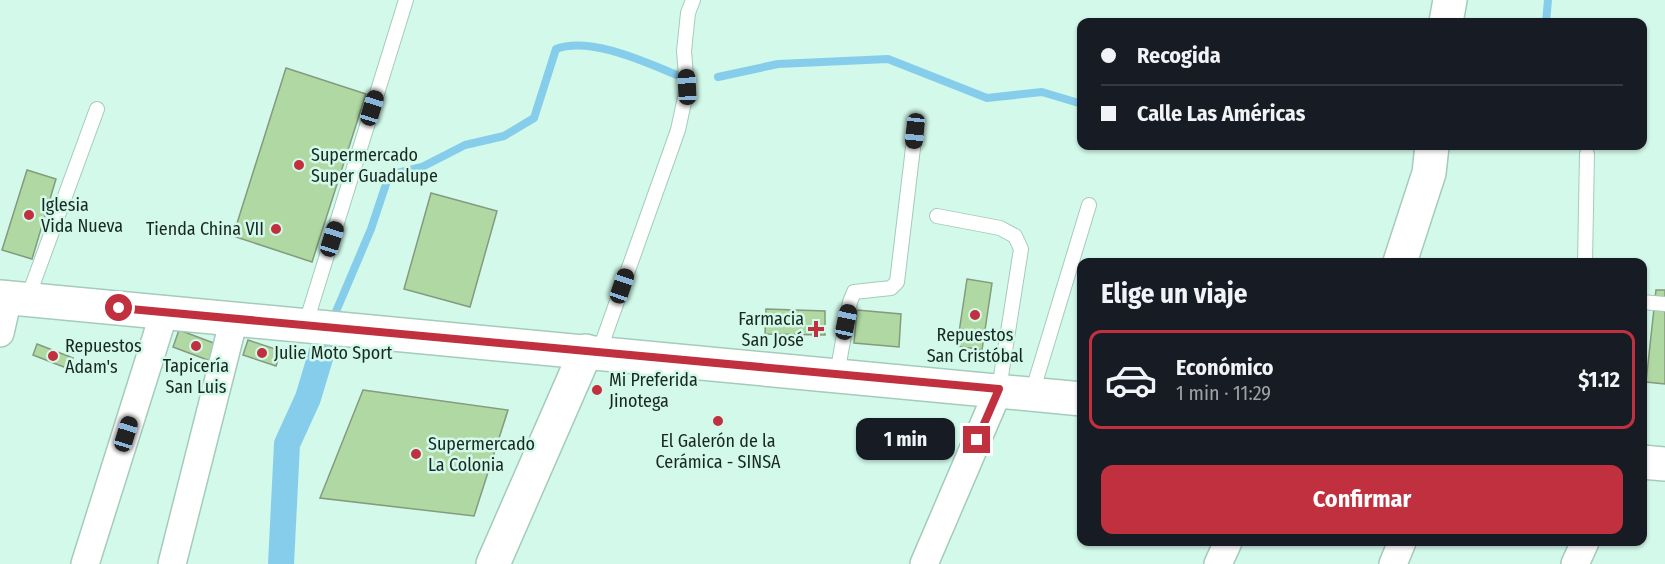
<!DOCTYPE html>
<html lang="es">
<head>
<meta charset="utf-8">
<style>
	:root { --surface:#171b24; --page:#242831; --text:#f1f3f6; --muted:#9ea1a6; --line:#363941; --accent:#c0303e }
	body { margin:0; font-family:"Fira Sans Condensed",sans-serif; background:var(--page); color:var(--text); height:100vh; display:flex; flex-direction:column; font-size:22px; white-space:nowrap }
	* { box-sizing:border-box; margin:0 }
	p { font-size:20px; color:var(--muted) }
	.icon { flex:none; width:33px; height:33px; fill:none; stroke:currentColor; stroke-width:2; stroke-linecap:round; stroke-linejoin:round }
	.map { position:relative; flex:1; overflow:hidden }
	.details { position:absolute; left:1077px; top:258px; width:570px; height:288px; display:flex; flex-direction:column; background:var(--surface); border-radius:12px; box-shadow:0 2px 4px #0004 }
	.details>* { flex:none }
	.top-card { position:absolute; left:1077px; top:18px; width:570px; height:132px; border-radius:12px; box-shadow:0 2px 4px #0004; display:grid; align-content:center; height:132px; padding:0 24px; background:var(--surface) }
	.end { position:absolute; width:27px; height:27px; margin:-14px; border:8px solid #c0303e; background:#fff; box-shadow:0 0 0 3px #fff }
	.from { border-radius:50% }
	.bubble { position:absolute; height:42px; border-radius:12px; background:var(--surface); box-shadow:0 2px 4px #0004; font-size:20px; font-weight:700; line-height:42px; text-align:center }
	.car { position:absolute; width:18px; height:36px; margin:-18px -9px; border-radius:8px; box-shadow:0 0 4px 2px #0007; background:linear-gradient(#222 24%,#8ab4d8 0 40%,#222 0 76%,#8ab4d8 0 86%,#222 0) }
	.top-card b { display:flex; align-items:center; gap:21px; height:57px; font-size:22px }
	.top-card b+b { border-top:2px solid var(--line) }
	.top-card i { width:15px; height:15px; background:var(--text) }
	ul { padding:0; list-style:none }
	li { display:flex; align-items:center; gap:18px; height:99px; margin:0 12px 9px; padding:0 12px; border:3px solid transparent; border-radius:12px }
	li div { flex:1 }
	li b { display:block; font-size:22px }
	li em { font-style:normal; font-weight:700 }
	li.selected { border-color:var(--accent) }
	li>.icon { width:54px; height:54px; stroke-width:1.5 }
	h2 { padding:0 24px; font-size:27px; line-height:72px }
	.cta { display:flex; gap:12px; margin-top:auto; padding:12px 24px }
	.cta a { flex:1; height:69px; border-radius:12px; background:var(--accent); color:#fff; font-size:24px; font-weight:700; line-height:69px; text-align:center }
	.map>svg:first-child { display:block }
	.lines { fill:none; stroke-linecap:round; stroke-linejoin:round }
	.stream { stroke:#86cdec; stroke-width:8 }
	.canal { stroke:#86cdec; stroke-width:26 }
	.building { fill:#b0d8a3; stroke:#859a7e; stroke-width:1.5 }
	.lane-casing { stroke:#a4cbbb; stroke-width:16 }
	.street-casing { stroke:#a4cbbb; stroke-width:30 }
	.secondary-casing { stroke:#a4cbbb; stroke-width:36 }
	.primary-casing { stroke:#a4cbbb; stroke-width:36 }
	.lane { stroke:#fff; stroke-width:14 }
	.street { stroke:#fff; stroke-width:27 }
	.secondary { stroke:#fff; stroke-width:33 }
	.primary { stroke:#fff; stroke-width:33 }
	.route { stroke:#c0303e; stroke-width:8 }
	.poi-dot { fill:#c0303e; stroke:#d2f9e9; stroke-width:2 }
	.labels { text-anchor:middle; stroke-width:5; stroke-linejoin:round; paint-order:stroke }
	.poi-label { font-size:18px; fill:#192822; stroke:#d2f9e9; text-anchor:start }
</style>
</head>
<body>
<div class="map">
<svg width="1665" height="564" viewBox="0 0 1665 564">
	<rect width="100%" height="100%" fill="#d2f9e9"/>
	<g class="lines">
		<path class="stream" d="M1546 22 1548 0
			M718 77 778 64 888 59 987 98 1042 92 1082 104
			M332 321 371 229 389 175 422 167 465 145 504 136 534 118 556 49C590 36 645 62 677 75"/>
		<path class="canal" d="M281 564 287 444 308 398 329 328"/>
	</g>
	<path class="building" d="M286 68 366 94 312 262 233 236Z
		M27 170 56 179 32 259 2 250Z
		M431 193 497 211 470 307 404 289Z
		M967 279 992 283 982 350 957 346Z
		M1656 290H1665V384L1646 382Z
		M766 309 825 311V335L765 334Z
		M857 310 901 314 899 347 854 343Z
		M179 330 219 345 213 362 173 347Z
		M248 340 281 351 276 366 243 355Z
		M37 344 73 358 69 369 33 355Z
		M363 390 508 410 474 516 320 498Z"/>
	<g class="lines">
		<defs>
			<path id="lane" d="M937 216 1000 228 1015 236 1021 249 999 389
				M1585 262 1587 154
				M27 300 97 109
				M1642 302 1665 304
				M305 326 406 0
				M599 352 678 130 687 88 684 51 688 13 693 0
				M837 374 850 302 854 292 891 288 897 282 915 131
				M1032 393 1089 205"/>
			<path id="street" d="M0 333 8 298
				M85 564 164 313
				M172 564 234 319
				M924 564 999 389
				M1218 564 1228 542
				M1393 564 1402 542
				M1575 564 1585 542"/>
			<path id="secondary" d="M1446 22 1450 0
				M1400 262 1429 173 1432 146
				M493 564 586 351"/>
			<path id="primary" d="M0 297 1082 399
				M1642 462 1665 464"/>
		</defs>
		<use href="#lane" class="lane-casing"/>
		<use href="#street" class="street-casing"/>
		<use href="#secondary" class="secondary-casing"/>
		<use href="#primary" class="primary-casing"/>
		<use href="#lane" class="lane"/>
		<use href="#street" class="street"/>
		<use href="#secondary" class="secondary"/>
		<use href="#primary" class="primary"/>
	</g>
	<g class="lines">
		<path class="route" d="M119 308 999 389 977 440"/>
	</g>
	<g class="poi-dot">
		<circle cx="299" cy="165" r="6"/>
		<circle cx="29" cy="215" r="6"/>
		<circle cx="276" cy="229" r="6"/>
		<circle cx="975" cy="315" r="6"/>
		<path d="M813 320h6v6h6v6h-6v6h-6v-6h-6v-6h6z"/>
		<circle cx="196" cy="346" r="6"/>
		<circle cx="262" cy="353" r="6"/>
		<circle cx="53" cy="356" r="6"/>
		<circle cx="597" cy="390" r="6"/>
		<circle cx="718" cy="421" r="6"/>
		<circle cx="416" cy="454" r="6"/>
	</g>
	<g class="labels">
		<g class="poi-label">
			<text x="311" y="161">Supermercado<tspan x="311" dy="21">Super Guadalupe</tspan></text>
			<text x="41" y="211">Iglesia<tspan x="41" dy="21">Vida Nueva</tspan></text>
			<text x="264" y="235" text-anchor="end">Tienda China VII</text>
			<text x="804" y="325" text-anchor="end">Farmacia<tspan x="804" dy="21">San José</tspan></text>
			<text x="975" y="341" text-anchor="middle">Repuestos<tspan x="975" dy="21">San Cristóbal</tspan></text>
			<text x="65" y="352">Repuestos<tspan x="65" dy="21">Adam's</tspan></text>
			<text x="274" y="359">Julie Moto Sport</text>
			<text x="196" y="372" text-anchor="middle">Tapicería<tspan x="196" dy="21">San Luis</tspan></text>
			<text x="609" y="386">Mi Preferida<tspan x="609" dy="21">Jinotega</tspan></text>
			<text x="718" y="447" text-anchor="middle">El Galerón de la<tspan x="718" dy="21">Cerámica - SINSA</tspan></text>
			<text x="428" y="450">Supermercado<tspan x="428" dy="21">La Colonia</tspan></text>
		</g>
	</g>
</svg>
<i class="end from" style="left:119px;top:308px"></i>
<i class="end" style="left:977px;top:440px"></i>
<div class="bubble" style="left:856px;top:418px;width:99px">1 min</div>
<i class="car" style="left:687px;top:87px;rotate:357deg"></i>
<i class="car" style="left:372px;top:108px;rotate:17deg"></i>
<i class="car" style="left:915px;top:131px;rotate:186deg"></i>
<i class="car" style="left:332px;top:239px;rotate:17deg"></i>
<i class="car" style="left:622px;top:286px;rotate:19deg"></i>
<i class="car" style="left:846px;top:322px;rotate:12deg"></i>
<i class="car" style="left:126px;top:434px;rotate:17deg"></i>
<div class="top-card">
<b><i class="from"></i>Recogida</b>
<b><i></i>Calle Las Américas</b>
</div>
<section class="details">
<h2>Elige un viaje</h2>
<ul>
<li class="selected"><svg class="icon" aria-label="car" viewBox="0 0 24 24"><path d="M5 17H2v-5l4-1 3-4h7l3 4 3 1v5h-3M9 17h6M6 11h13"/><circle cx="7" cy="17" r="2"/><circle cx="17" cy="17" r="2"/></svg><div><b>Económico</b><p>1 min · 11:29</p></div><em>$1.12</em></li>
</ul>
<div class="cta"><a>Confirmar</a></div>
</section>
</div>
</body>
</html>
